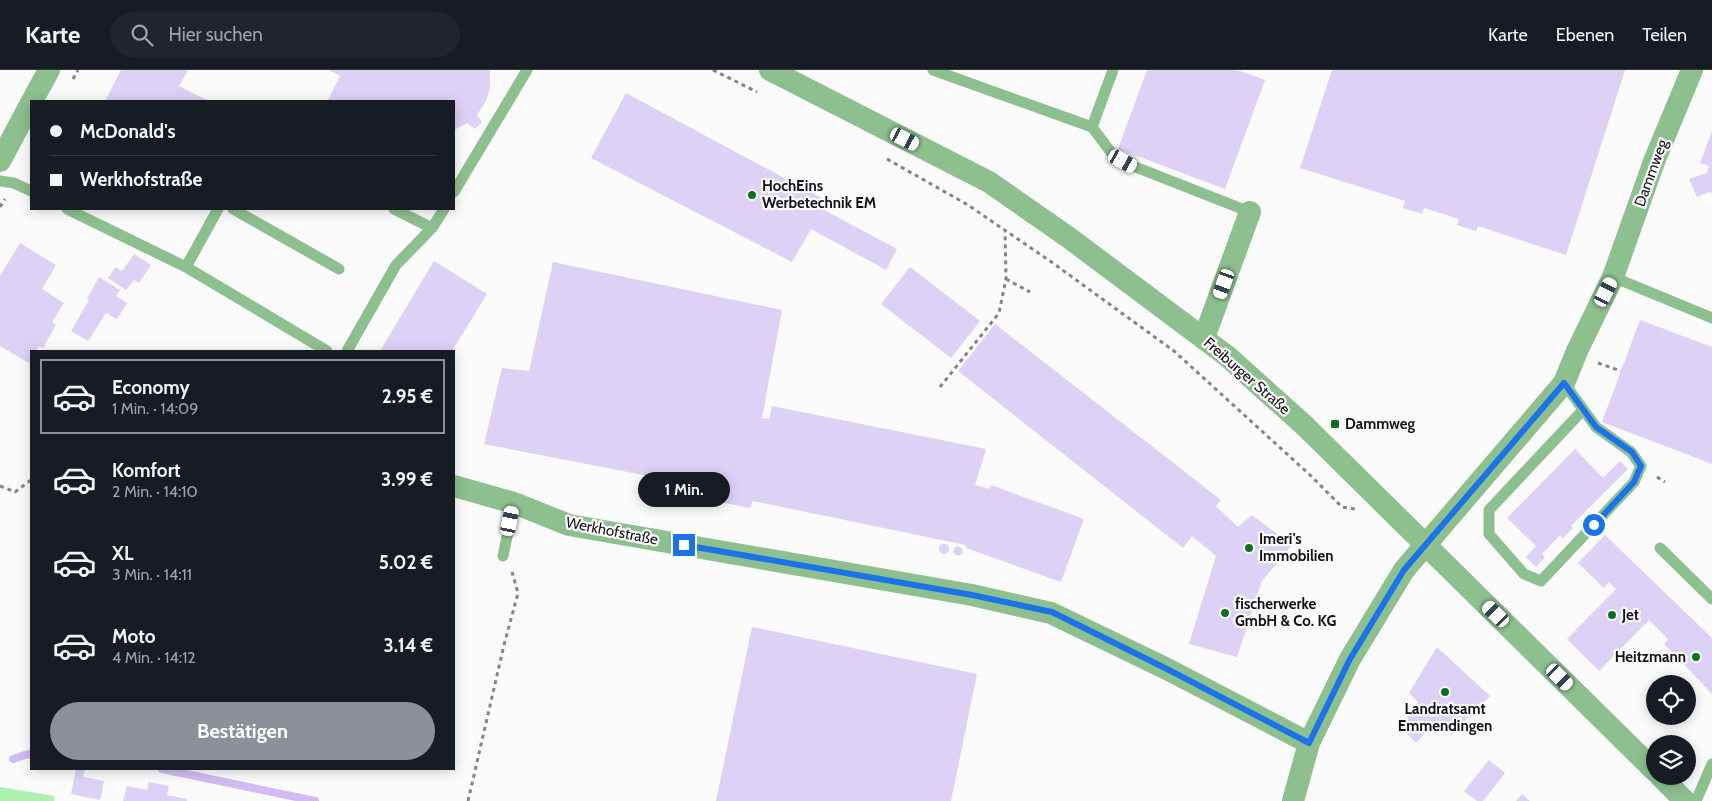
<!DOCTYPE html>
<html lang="de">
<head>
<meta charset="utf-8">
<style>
	:root { --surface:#171b24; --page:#20242c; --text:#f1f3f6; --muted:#9ea1a6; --line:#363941; --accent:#8c9099 }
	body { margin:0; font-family:Cabin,sans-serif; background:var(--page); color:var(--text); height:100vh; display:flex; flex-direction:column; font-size:19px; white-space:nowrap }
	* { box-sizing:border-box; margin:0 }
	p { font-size:16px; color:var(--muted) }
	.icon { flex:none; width:28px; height:28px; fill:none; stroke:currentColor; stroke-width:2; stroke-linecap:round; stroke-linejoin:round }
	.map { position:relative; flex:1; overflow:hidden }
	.drawer { position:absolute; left:30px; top:280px; width:425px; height:420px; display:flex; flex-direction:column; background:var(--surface); border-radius:0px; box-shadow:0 2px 12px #0003 }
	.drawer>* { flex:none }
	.hud { position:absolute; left:30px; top:30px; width:425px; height:110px; border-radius:0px; box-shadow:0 2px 12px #0003; display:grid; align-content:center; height:110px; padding:0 20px; background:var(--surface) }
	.fabs { position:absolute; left:1646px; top:605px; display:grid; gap:10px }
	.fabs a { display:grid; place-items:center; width:50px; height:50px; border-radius:50%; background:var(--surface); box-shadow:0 2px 12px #0003; font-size:25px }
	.end { position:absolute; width:22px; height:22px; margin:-11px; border:6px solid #1a73e8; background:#fff; box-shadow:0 0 0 2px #fff }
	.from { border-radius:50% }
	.bubble { position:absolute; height:35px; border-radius:18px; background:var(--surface); box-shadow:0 2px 12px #0003; font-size:16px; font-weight:700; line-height:35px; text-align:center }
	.car { position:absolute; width:15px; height:30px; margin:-15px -8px; border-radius:6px; box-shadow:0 0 4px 1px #0007; background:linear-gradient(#fff 24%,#345 0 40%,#fff 0 76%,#345 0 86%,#fff 0) }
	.hud b { display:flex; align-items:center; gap:18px; height:48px; font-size:19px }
	.hud b+b { border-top:1px solid var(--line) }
	.hud i { width:12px; height:12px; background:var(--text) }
	ul { padding:9px 0 0; list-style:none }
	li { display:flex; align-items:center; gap:15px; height:75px; margin:0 10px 8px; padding:0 10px; border:2px solid transparent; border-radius:0px }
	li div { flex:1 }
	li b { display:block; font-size:19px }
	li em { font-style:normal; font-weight:700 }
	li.on { border-color:var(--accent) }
	li>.icon { width:45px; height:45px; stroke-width:1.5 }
	.action { display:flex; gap:10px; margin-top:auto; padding:10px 20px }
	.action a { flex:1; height:58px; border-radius:30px; background:var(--accent); color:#fff; font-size:20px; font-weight:700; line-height:58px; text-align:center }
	header { display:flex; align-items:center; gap:30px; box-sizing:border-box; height:70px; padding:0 25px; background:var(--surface); border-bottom:1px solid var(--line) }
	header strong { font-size:24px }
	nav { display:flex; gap:28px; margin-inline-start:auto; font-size:18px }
	.search { width:350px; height:45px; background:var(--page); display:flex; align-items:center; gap:12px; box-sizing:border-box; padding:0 18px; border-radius:28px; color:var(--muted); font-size:19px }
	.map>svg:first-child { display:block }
	.green { fill:#aef1af }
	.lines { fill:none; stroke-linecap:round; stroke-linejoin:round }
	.stream { stroke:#d0bcf2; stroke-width:8 }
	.building { fill:#ddd1f5 }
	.path { stroke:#868488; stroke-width:3; stroke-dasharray:4 4; stroke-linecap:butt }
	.service { stroke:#8ebf8f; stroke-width:11 }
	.minor { stroke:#8ebf8f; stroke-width:22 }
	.route { stroke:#1a73e8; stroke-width:6 }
	.poi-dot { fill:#0d701f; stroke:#fbfbfb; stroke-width:2 }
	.labels { text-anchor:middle; stroke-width:4.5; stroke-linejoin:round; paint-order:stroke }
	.street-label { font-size:15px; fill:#141119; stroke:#fbfbfb }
	.poi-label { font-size:15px; font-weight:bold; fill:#141119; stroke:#fbfbfb; text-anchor:start }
</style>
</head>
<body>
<header>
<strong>Karte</strong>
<div class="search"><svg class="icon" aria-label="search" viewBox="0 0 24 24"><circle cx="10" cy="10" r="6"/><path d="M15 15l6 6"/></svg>Hier suchen</div>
<nav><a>Karte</a><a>Ebenen</a><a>Teilen</a></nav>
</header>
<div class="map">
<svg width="1712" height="731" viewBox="0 0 1712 731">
	<rect width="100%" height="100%" fill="#fbfbfb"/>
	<path class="green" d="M0 717 54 726V731H0Z"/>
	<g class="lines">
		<path class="stream" d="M13 689 25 685 31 684
			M162 699 315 731"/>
	</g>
	<path class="building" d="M121 0H188L179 16 209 31H105Z
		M329 0H490V18L486 31 477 45 482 52 475 59 467 53 454 60V31H331L328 30 340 6Z
		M1147 0H1237L1265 10 1225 119 1118 79Z
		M1332 0H1625L1566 185 1478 156 1476 161 1457 155 1459 149 1424 138 1422 144 1403 138 1405 131 1300 98Z
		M626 23 827 131 822 139 897 179 886 200 811 159 792 192 591 88Z
		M1712 61V123L1709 122 1697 127 1689 109 1707 103 1709 96 1700 93Z
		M20 173 56 195 42 219 64 233 52 252 56 255 43 278 39 276 36 281H31V289L29 293 0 276V206Z
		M134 184 151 195 139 213 134 210 126 220 108 208 115 197 122 201Z
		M434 191 487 224 452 281H380Z
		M553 192 782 240 762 348 769 349 772 336 986 379 975 415 990 419 991 415 1084 449 1061 512 966 478V475L753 431 750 438 694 427 695 415 484 374 502 298 529 301Z
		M910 197 980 251 951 288 881 234Z
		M99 207 120 220 116 226 127 233 117 249 106 243 88 271 71 261 89 230 87 228Z
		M1640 250 1712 277V394L1602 352Z
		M995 254 1221 430 1216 436 1238 457 1252 445 1292 475 1262 511 1237 587 1189 574 1216 486 1192 466 1183 478 958 301Z
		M1575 379 1603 408 1620 391 1628 399 1571 456 1573 458 1563 468 1560 465 1542 484 1545 487 1536 497 1526 487 1536 476 1507 448Z
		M1605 465 1712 568V624L1664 574 1668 569 1649 550 1599 601 1567 569 1616 519 1609 512 1604 518 1578 493Z
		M939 479a5 5 0 1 1 10 0a5 5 0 1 1-10 0Z
		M953.5 481a4.5 4.5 0 1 1 9 0a4.5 4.5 0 1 1-9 0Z
		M752 557 977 604 951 731H716Z
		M1437 577 1490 626 1451 665 1436 651 1416 673 1400 656 1418 632 1409 623Z
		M1489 690 1505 703 1483 731H1477L1464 721Z
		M76 699H85L83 707 104 711 100 730 71 724Z
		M149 712 169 716 167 725 187 729V731H123L127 716 147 720Z
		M1522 724 1530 731H1516Z"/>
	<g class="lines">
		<path class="path" d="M713 0 757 22
			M73 9 78 0
			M887 89 968 135 1050 191 1174 281 1310 405 1342 437 1355 439
			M0 137 5 129
			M1006 209 1030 222
			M1598 293 1621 301
			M940 317 999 243 1006 209 1005 160
			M1657 407 1665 412
			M0 416 15 422 31 410
			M468 731 504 575 518 523 512 502"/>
		<path class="service" d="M933 0 1092 57
			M1113 0 1092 57 1113 85 1133 96 1250 142
			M0 111 14 113 31 121
			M454 122 527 0
			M67 139 186 197 218 139
			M233 139 339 199
			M394 139 432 158 444 139
			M186 197 327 281
			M1613 207 1712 248
			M347 281 396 195 432 158
			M1564 313 1596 357 1631 382 1641 396 1634 412 1541 511 1524 504 1489 464V440L1583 340
			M1660 478 1712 529
			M503 486 514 433
			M1696 731 1712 694"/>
		<path class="minor" d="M770 0 989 112 1068 167 1227 286 1305 356 1655 701
			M32 31 49 0
			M0 91 31 33
			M1204 268 1250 142
			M454 416 514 433 569 455 972 525 1051 543 1167 599 1309 673
			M1660 706 1685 731
			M1293 731 1309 673 1350 589 1404 500 1564 313 1577 281 1613 207 1655 89 1692 0"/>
	</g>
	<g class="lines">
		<path class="route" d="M684 475 972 525 1052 542 1167 599 1309 673 1350 589 1404 500 1564 313 1596 357 1632 382 1641 396 1634 412 1594 455"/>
	</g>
	<g class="poi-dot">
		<circle cx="752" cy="125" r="5"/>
		<rect x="1330" y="349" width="10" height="10" rx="2.5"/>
		<circle cx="1249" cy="478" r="5"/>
		<circle cx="1225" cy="543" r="5"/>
		<circle cx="1612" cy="545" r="5"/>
		<circle cx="1696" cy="587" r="5"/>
		<circle cx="1445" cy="622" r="5"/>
	</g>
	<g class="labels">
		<g class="street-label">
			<text transform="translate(1651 103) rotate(-70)" y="5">Dammweg</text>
			<text transform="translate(1247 306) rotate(41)" y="5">Freiburger Straße</text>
			<text transform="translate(612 461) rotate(11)" y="5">Werkhofstraße</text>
		</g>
		<g class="poi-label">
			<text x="762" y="121">HochEins<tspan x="762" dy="17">Werbetechnik EM</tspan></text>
			<text x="1345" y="359">Dammweg</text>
			<text x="1259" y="474">Imeri's<tspan x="1259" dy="17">Immobilien</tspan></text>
			<text x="1235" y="539">fischerwerke<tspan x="1235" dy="17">GmbH &amp; Co. KG</tspan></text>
			<text x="1622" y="550">Jet</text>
			<text x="1686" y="592" text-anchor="end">Heitzmann</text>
			<text x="1445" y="644" text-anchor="middle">Landratsamt<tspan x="1445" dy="17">Emmendingen</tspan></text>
		</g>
	</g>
</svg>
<div class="fabs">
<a><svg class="icon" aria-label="locate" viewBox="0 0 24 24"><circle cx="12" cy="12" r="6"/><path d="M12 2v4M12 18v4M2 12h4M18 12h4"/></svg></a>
<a><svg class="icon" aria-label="layers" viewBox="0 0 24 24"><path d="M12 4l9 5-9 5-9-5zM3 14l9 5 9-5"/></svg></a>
</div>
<i class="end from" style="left:1594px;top:455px"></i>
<i class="end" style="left:684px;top:475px"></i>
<div class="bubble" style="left:638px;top:402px;width:92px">1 Min.</div>
<i class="car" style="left:905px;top:69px;rotate:117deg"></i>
<i class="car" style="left:1123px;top:91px;rotate:119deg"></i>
<i class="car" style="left:1224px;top:214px;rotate:200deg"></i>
<i class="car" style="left:1606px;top:222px;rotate:27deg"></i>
<i class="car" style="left:510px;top:451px;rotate:11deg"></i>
<i class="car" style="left:1496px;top:544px;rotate:314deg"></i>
<i class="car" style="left:1560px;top:607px;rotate:135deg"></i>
<div class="hud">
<b><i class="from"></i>McDonald's</b>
<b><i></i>Werkhofstraße</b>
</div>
<section class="drawer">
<ul>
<li class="on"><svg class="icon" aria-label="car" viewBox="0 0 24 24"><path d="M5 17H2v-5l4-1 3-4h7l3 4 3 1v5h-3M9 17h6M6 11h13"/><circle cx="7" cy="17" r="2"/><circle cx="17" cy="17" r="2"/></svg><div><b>Economy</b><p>1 Min. · 14:09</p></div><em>2.95 €</em></li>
<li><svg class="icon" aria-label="car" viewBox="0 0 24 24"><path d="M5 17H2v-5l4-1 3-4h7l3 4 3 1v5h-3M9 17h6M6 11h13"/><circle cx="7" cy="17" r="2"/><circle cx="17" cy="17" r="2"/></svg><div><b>Komfort</b><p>2 Min. · 14:10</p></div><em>3.99 €</em></li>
<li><svg class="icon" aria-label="car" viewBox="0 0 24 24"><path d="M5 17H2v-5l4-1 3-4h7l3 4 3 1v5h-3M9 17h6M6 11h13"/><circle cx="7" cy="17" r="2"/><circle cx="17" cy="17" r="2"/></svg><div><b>XL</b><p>3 Min. · 14:11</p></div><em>5.02 €</em></li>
<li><svg class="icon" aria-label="car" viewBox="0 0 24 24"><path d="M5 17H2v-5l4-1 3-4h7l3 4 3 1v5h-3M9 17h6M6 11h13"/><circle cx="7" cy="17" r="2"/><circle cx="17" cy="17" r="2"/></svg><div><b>Moto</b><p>4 Min. · 14:12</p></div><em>3.14 €</em></li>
</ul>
<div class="action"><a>Bestätigen</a></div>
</section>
</div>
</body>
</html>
